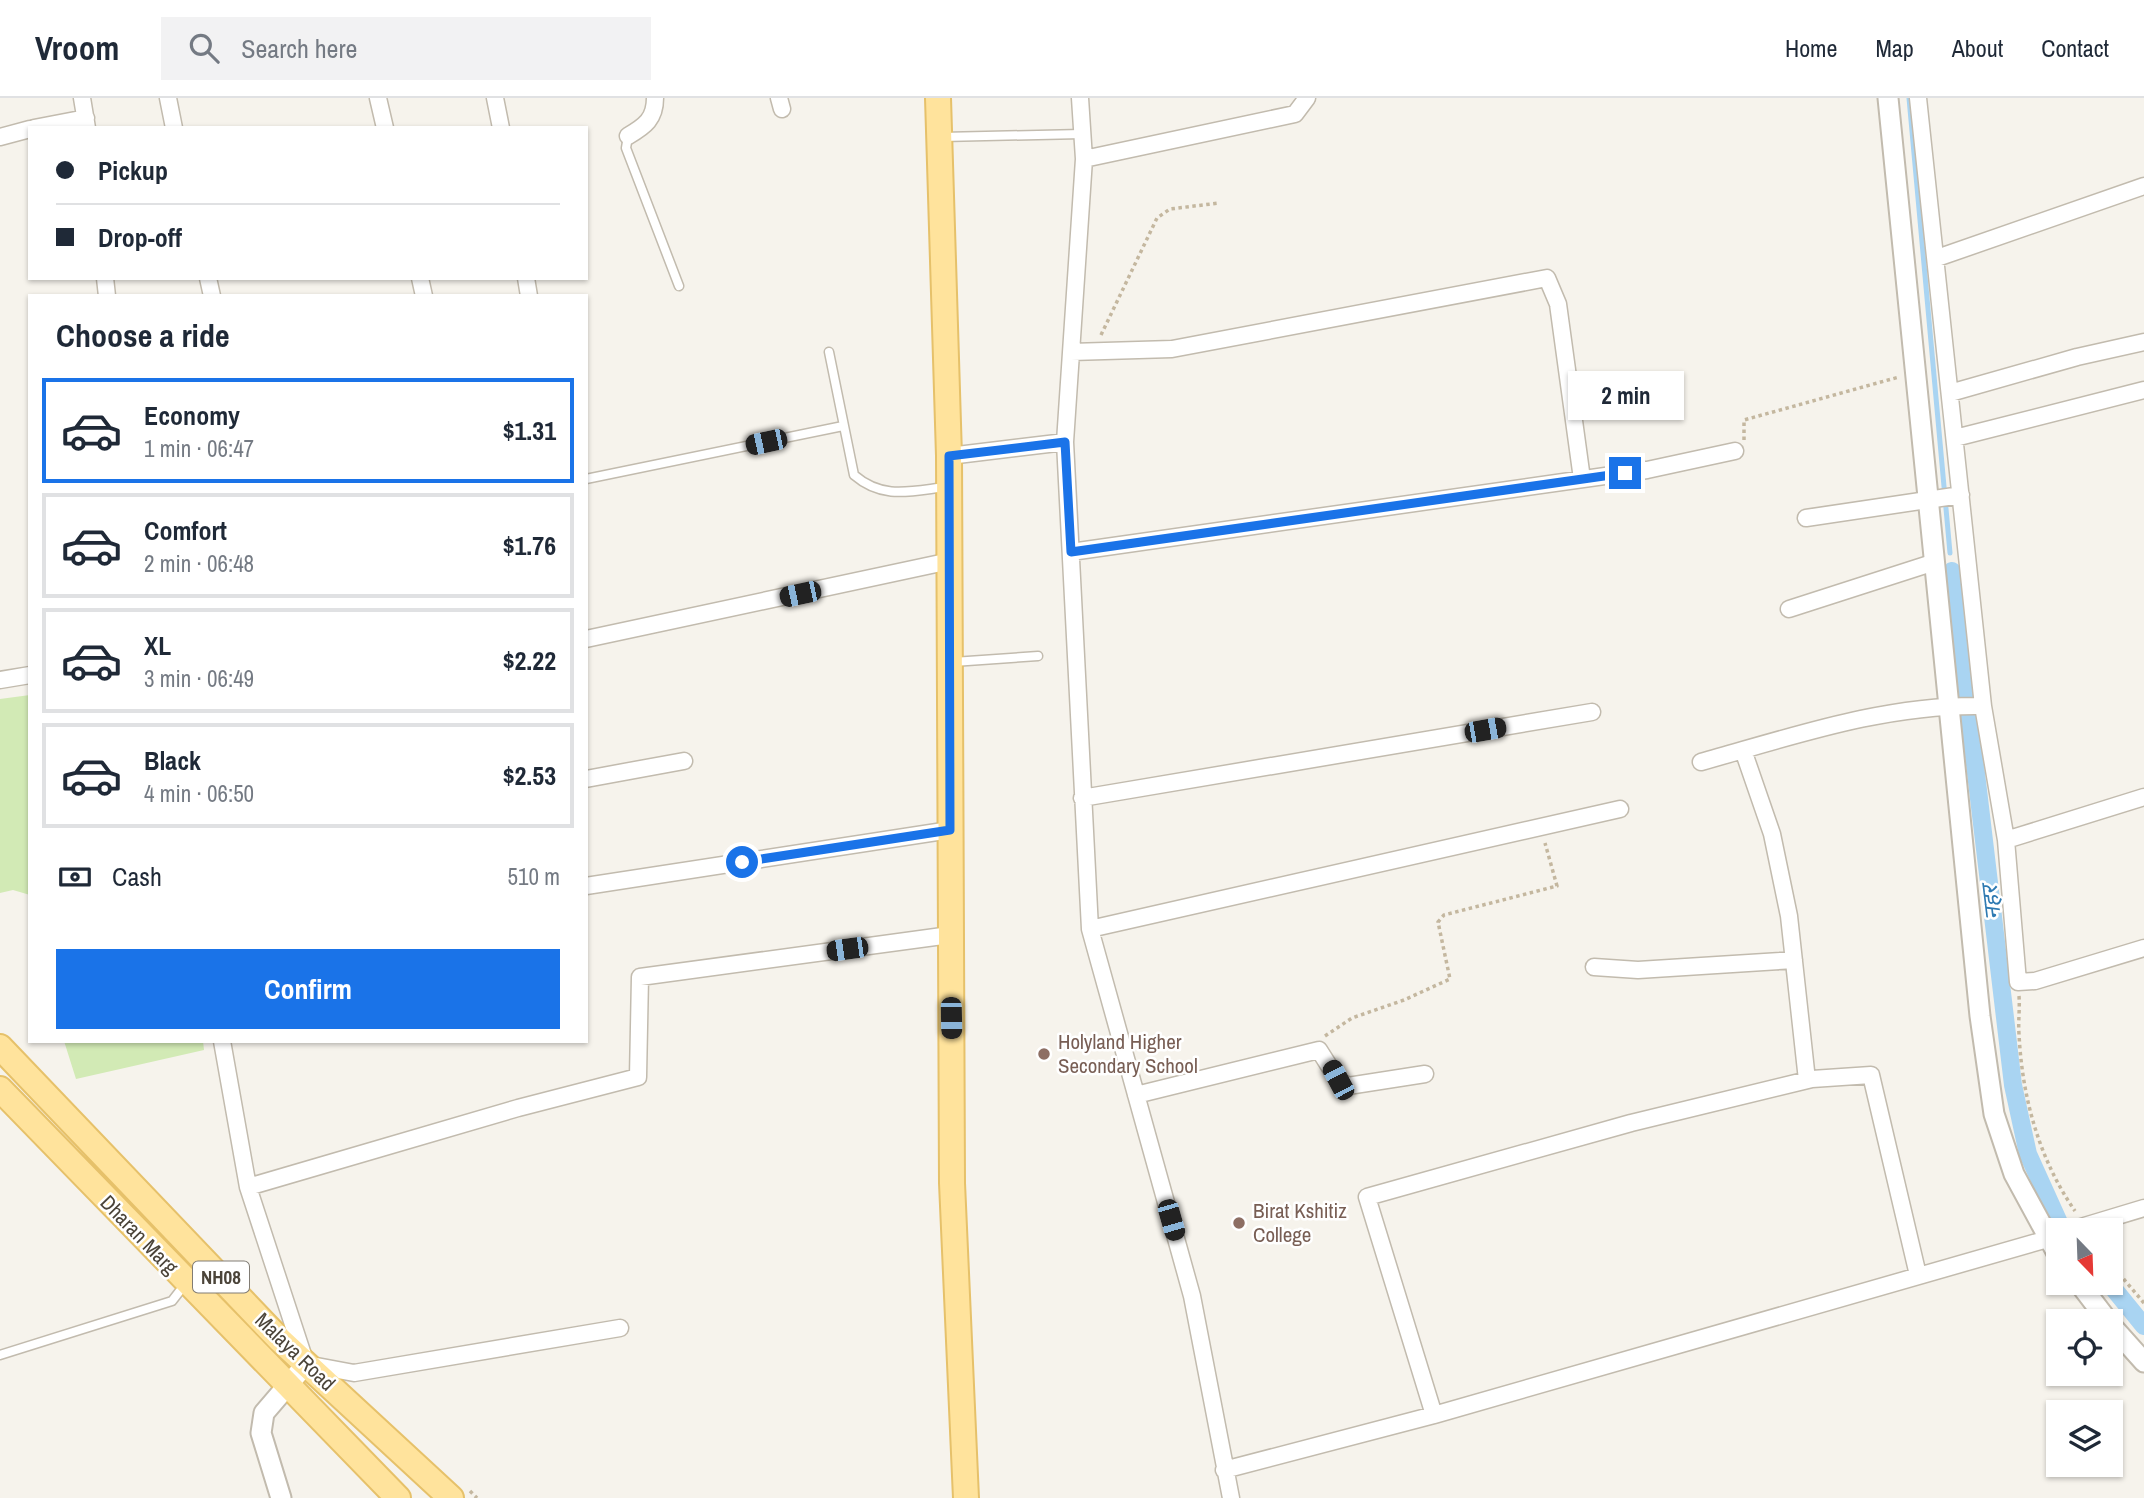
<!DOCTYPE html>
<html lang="en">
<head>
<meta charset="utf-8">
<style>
	:root { --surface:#fff; --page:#f2f2f3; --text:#1f2937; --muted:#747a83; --line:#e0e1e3; --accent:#1a73e8 }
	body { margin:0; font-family:"Archivo Narrow","Noto Sans Devanagari",sans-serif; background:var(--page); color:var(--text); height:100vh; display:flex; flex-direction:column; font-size:26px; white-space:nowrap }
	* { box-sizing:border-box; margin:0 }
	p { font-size:23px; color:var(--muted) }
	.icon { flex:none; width:38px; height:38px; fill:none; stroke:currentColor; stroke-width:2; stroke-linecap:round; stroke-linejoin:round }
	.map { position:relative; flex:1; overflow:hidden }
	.sheet { position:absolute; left:28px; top:196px; width:560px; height:749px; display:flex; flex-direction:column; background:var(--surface); border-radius:0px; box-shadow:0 2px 5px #0004 }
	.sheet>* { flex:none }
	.top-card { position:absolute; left:28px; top:28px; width:560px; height:154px; border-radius:0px; box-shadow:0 2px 5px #0004; display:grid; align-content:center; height:154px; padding:0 28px; background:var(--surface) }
	.needle { width:46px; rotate:157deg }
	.buttons { position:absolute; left:2046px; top:1120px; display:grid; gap:14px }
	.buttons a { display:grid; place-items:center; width:77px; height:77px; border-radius:0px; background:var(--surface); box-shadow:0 2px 5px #0004; font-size:35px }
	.end { position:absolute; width:32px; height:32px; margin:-16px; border:9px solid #1a73e8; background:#fff; box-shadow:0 0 0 4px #fff }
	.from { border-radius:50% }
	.bubble { position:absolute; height:49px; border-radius:0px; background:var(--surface); box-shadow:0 2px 5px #0004; font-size:23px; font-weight:800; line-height:49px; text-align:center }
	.car { position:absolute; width:21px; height:42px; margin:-21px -10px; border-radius:9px; box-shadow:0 0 5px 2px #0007; background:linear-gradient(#222 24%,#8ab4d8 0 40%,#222 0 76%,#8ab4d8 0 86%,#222 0) }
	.top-card b { display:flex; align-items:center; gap:24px; height:66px; font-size:26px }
	.top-card b+b { border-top:2px solid var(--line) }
	.top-card i { width:18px; height:18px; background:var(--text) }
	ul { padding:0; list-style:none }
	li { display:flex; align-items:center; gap:21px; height:105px; margin:0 14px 10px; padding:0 14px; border:4px solid var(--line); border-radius:0px }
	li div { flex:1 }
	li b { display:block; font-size:26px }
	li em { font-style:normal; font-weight:800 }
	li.active { border-color:var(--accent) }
	li>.icon { width:63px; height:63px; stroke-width:1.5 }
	h2 { padding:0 28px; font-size:32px; line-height:84px }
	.pay { display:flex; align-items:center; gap:18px; height:77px; padding:0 28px; font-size:26px }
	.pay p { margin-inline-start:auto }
	.primary-button { display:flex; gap:14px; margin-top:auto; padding:14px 28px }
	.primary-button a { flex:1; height:80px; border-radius:0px; background:var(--accent); color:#fff; font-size:28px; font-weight:800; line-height:80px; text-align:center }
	header { display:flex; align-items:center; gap:42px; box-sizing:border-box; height:98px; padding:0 35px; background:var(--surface); border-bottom:2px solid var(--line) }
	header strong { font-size:33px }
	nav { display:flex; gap:38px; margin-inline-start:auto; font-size:24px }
	.search { width:490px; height:63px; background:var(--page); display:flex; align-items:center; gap:18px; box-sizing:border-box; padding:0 24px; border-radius:0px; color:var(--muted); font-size:26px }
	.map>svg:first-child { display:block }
	.green { fill:#d2eab5 }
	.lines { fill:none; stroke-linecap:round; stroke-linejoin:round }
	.stream { stroke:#a9d4f2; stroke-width:5 }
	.canal { stroke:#a9d4f2; stroke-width:18 }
	.service-casing { stroke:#c2bbae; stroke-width:11 }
	.minor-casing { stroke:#c2bbae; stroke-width:19 }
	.tertiary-casing { stroke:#c2bbae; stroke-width:23 }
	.primary-casing { stroke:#e6c16a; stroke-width:28 }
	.path { stroke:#c4b79f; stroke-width:3.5; stroke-dasharray:3.5 3.5; stroke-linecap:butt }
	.service { stroke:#fff; stroke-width:8 }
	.minor { stroke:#fff; stroke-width:16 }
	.tertiary { stroke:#fff; stroke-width:19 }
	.primary { stroke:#ffe39c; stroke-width:24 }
	.route { stroke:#1a73e8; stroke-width:9 }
	.education-dot { fill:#8d6e63; stroke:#fff; stroke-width:2.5 }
	.labels { text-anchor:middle; stroke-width:5; stroke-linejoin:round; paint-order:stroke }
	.shield { fill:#fff; stroke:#817c74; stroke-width:2 }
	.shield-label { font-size:19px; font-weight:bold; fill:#4b4439 }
	.education-label { font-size:21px; fill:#785e54; stroke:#fff; text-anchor:start }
	.street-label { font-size:21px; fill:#4b4439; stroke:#fff }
	.water-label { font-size:23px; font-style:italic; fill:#2e7ab2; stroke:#fff }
</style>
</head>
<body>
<header>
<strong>Vroom</strong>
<div class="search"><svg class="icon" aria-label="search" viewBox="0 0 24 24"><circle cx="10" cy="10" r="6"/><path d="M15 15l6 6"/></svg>Search here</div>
<nav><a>Home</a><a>Map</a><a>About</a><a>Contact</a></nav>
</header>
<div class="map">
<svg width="2144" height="1400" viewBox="0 0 2144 1400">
	<rect width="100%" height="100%" fill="#f6f3ec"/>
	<path class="green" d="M30 597V797L13 792 0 795V601Z
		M64 943H203L204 952 76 981Z"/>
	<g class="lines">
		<path class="stream" d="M1909 0 1950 455"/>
		<path class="canal" d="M1952 473 2013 987 2028 1056 2061 1129
			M2109 1185 2144 1228"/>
		<defs>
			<path id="service" d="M628 38 626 50 679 188
				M942 39 1082 36
				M829 254 854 377C883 402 911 393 946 389
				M586 381 843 328
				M953 564 1038 558
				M0 1257 172 1203 186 1185"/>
			<path id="minor" d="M82 0 87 30
				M168 0 174 30
				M378 0 385 30
				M495 0 501 30
				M779 0 782 11
				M1080 0 1084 61 1065 344 1090 831 1192 1198 1231 1400
				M1918 0 1983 608 2006 742 2018 884 2035 883 2144 850
				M34 30 86 20
				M628 38C645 28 655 21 655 0
				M0 39 30 31
				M1084 61 1295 16 1307 0
				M1937 160 2144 88
				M105 180 107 198
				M208 180 212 198
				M420 180 424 198
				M526 180 529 198
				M1071 254 1172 251 1547 180 1558 206 1582 381
				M1950 295 2077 259 2144 244
				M1955 340 2144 292
				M949 358 1065 344
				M1806 420 1961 397
				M1071 454 1647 372 1735 353
				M1789 511 1935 464
				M586 541 950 463
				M0 582 30 577
				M1743 652 1772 736 1789 818 1807 982
				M1701 664C1794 638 1886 606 1983 608
				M586 681 684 663
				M1082 700 1592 614
				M2006 742 2144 699
				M586 788 950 732
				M1090 831 1620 711
				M1594 869 1638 872 1794 862
				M222 943 248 1089 306 1266 354 1275 620 1230
				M1136 997 1319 952 1338 982 1348 988 1425 976
				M248 1089 518 1010 638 979 640 879 950 837
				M2071 1132 2144 1110
				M1434 1317 1367 1099 1631 1025 1812 981 1871 977 1918 1177
				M1224 1372 1434 1317 2058 1138"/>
			<path id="tertiary" d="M1888 0 1980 918 1994 1016 2014 1076 2058 1157
				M2079 1185 2108 1223
				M2110 1226 2144 1264
				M281 1400 261 1335 264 1315 306 1266"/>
			<path id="primary" d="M938 0 949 358 952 1085 966 1400
				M0 949 280 1242 451 1400
				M0 991 398 1400"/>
		</defs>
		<use href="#service" class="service-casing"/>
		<use href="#minor" class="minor-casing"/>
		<use href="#tertiary" class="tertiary-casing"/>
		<use href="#primary" class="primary-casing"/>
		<path class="path" d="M1101 237 1157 120 1170 111 1219 105
			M1744 342V322L1899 279
			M2019 898C2020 911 2018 923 2019 936 2022 999 2039 1061 2075 1113
			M1325 938 1352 920 1404 902 1450 881 1438 824 1444 817 1557 788 1545 745
			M2110 1165 2144 1205
			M470 1393 477 1400"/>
		<use href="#service" class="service"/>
		<use href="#minor" class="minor"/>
		<use href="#tertiary" class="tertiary"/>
		<use href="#primary" class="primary"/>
	</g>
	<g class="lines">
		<path class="route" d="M742 764 950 732 949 358 1065 344 1071 454 1625 375"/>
	</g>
	<g class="education-dot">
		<circle cx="1044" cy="956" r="7"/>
		<circle cx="1239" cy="1125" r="7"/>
	</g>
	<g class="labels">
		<rect class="shield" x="193" y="1163.5" width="56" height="31" rx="5"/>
		<g class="shield-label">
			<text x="221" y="1186">NH08</text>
		</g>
		<g class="education-label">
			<text x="1058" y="951">Holyland Higher<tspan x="1058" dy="24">Secondary School</tspan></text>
			<text x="1253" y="1120">Birat Kshitiz<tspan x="1253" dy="24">College</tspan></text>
		</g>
		<g class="street-label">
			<text transform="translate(139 1137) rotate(46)" y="7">Dharan Marg</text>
			<text transform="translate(295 1254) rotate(44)" y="7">Malaya Road</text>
		</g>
		<g class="water-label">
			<text transform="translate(1991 805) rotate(-97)" y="8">नहर</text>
		</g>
	</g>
</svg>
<div class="buttons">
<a><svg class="needle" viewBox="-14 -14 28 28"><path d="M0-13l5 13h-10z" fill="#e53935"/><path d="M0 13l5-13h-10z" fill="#747a83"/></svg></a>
<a><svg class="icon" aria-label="locate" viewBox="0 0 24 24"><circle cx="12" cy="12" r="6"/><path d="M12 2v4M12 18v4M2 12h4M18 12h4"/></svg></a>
<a><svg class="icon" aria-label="layers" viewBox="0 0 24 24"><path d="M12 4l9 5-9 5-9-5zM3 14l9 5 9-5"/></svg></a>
</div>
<i class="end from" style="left:742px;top:764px"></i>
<i class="end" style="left:1625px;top:375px"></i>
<div class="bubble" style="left:1568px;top:273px;width:116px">2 min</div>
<i class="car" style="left:766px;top:344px;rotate:258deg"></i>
<i class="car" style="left:800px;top:496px;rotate:258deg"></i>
<i class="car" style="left:1485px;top:632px;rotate:80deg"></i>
<i class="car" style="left:847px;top:851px;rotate:262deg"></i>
<i class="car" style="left:951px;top:920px;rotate:179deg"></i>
<i class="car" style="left:1338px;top:982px;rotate:332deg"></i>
<i class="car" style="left:1171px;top:1122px;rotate:164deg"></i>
<div class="top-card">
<b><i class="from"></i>Pickup</b>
<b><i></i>Drop-off</b>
</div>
<section class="sheet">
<h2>Choose a ride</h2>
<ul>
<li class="active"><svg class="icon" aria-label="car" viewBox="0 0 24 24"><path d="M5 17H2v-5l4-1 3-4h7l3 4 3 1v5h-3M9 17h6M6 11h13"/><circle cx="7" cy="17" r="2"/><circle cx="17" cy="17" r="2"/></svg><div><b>Economy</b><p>1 min · 06:47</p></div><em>$1.31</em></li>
<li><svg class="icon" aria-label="car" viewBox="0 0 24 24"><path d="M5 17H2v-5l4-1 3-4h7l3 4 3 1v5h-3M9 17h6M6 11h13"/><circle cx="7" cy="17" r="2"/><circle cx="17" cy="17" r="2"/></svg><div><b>Comfort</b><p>2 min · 06:48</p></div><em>$1.76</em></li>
<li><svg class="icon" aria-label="car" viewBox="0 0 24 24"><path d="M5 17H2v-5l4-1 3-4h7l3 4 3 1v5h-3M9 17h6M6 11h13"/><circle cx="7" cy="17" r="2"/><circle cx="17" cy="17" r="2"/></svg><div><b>XL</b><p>3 min · 06:49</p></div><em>$2.22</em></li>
<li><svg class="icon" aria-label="car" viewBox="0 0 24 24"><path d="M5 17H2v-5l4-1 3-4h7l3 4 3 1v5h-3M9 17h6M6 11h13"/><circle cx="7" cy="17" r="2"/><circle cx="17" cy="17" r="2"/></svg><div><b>Black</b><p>4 min · 06:50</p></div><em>$2.53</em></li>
</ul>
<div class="pay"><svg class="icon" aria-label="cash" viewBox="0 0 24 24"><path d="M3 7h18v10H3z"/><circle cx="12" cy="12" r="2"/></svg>Cash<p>510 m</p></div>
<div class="primary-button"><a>Confirm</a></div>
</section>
</div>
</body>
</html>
